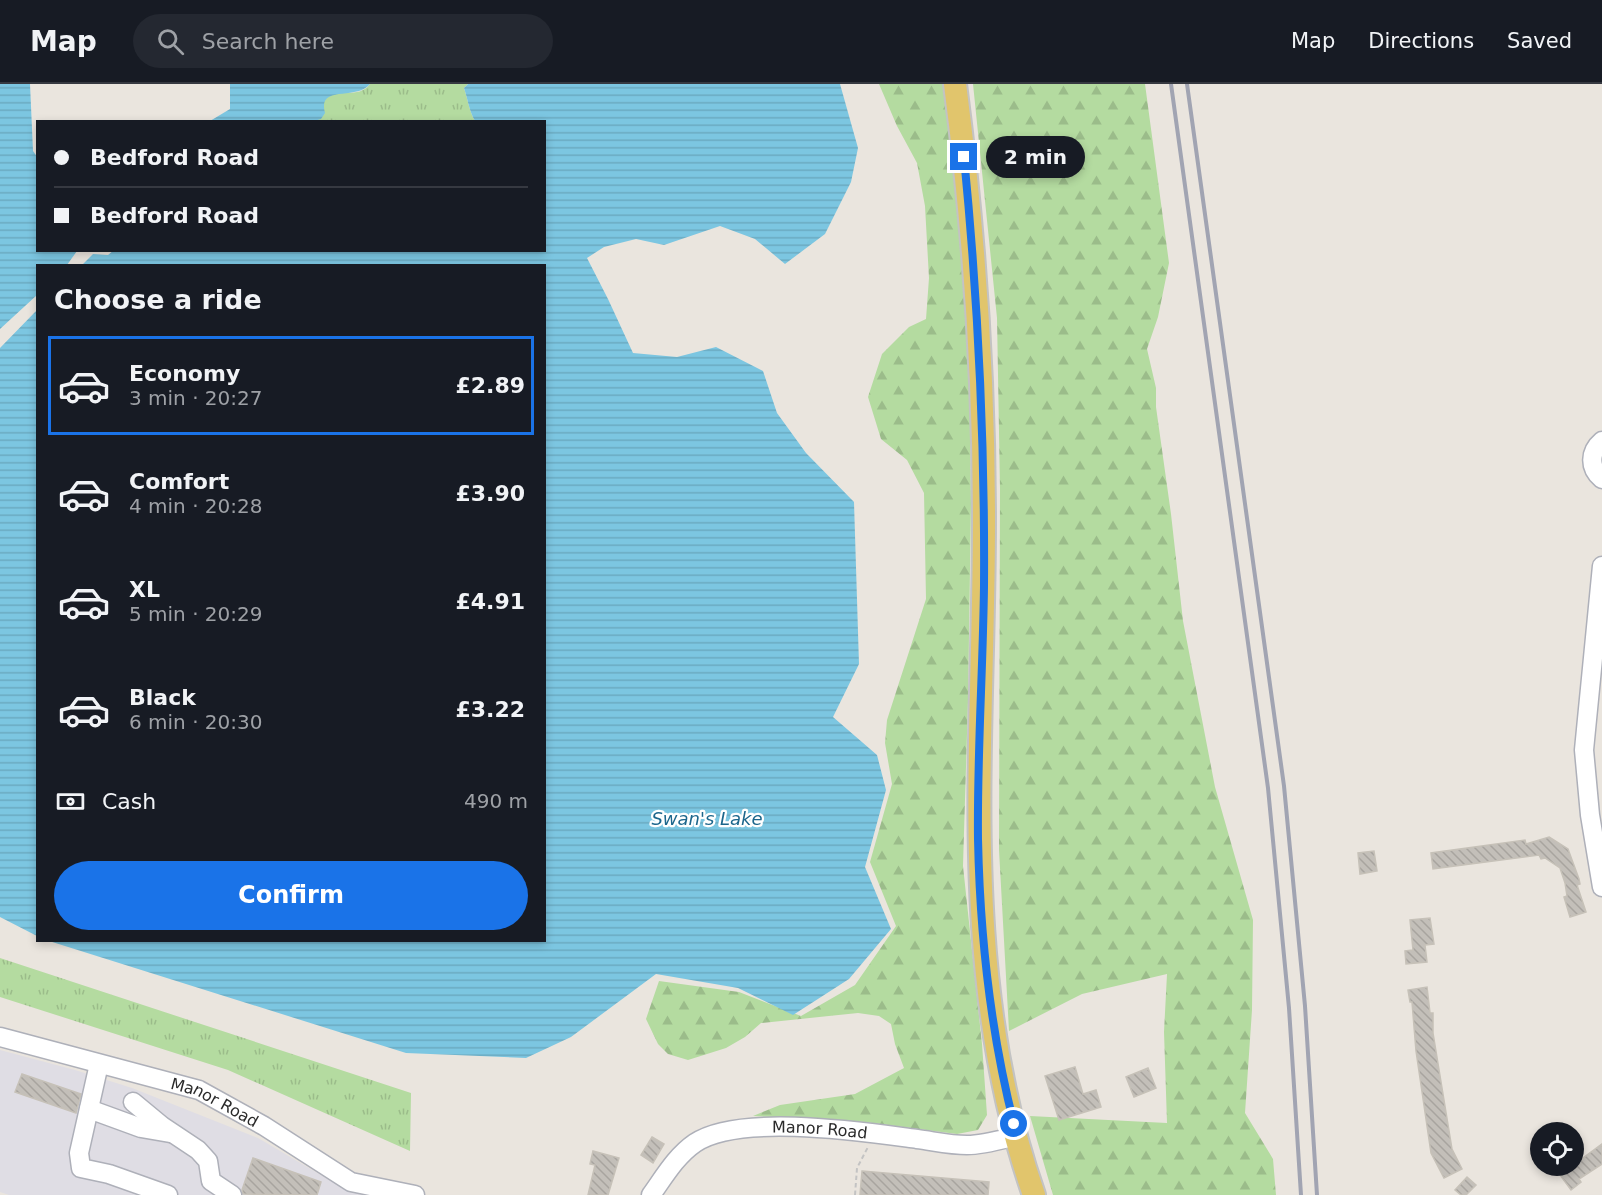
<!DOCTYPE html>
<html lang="en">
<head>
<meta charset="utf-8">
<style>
	:root { --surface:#171b24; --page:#242831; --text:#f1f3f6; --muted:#9ea1a6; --line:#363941; --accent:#1a73e8 }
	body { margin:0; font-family:"DejaVu Sans",sans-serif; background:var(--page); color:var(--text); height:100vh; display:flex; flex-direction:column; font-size:22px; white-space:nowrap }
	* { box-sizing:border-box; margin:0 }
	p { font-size:20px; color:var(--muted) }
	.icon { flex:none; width:33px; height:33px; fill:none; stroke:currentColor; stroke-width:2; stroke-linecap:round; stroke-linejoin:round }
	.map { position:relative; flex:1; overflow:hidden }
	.details { position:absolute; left:36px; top:180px; width:510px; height:678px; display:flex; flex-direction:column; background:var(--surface); border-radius:0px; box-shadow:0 3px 9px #0003 }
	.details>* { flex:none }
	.hud { position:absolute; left:36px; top:36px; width:510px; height:132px; border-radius:0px; box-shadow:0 3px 9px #0003; display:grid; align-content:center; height:132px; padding:0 18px; background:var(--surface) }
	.controls { position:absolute; left:1530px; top:1038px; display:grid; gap:12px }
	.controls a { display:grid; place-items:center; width:54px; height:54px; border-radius:50%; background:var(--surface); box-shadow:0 3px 9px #0003; font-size:30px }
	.end { position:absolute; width:27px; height:27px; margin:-14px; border:8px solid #1a73e8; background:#fff; box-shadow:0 0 0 3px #fff }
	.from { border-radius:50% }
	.bubble { position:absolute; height:42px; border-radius:21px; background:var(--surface); box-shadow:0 3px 9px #0003; font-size:20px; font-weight:700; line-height:42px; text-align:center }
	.hud b { display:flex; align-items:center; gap:21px; height:57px; font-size:22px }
	.hud b+b { border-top:2px solid var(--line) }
	.hud i { width:15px; height:15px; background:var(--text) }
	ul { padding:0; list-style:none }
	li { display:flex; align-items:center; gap:18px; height:99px; margin:0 12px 9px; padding:0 6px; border:3px solid transparent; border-radius:0px }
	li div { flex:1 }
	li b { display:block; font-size:22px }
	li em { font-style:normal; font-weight:700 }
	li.current { border-color:var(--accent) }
	li>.icon { width:54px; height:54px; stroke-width:1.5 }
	h2 { padding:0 18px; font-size:27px; line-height:72px }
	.pay { display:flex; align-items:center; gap:15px; height:66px; padding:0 18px; font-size:22px }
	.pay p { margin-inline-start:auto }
	.button { display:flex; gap:12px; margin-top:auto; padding:12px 18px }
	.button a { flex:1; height:69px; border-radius:36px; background:var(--accent); color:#fff; font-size:24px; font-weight:700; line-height:69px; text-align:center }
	header { display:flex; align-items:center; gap:36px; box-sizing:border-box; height:84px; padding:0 30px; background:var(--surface); border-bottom:2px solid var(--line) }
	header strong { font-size:28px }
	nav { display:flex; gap:33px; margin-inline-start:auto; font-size:21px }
	.search { width:420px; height:54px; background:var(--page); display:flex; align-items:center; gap:15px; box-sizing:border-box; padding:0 21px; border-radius:33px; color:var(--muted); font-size:22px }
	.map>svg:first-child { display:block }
	.industrial { fill:#dfdde4 }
	.grass { fill:url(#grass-tufts) }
	.forest { fill:url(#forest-firs) }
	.water { fill:url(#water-rules) }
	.building { fill:url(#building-back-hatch); stroke:#c6c1b8; stroke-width:1.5 }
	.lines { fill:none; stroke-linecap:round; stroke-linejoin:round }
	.minor-casing { stroke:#aeb0b9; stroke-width:21 }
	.major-casing { stroke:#c3c3c3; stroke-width:26 }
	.path { stroke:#c3c3c3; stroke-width:2; stroke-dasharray:4.5 3; stroke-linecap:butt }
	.minor { stroke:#fff; stroke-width:18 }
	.major { stroke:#e1c56c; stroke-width:22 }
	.rail { stroke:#a1a4b2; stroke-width:4 }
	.route { stroke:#1a73e8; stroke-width:8 }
	.labels { text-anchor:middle; stroke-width:4.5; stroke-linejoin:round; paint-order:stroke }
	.street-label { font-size:16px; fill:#2a2a2a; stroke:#fff }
	.water-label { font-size:18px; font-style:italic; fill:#1c668c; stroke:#fff }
</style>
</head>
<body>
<header>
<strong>Map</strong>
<div class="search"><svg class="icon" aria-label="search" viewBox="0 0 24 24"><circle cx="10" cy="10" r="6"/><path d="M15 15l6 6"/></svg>Search here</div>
<nav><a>Map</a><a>Directions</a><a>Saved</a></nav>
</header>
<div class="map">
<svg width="1602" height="1111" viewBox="0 0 1602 1111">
	<defs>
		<pattern id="grass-tufts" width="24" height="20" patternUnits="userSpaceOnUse" patternTransform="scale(1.5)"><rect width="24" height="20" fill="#b4dba0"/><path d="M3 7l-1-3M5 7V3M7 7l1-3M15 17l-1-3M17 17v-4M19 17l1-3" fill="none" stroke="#9bbc8a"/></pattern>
		<pattern id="forest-firs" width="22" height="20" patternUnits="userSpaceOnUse" patternTransform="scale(1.5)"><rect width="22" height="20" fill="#b4dba0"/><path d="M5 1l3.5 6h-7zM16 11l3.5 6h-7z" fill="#9bbc8a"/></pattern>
		<pattern id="water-rules" width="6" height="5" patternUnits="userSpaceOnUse" patternTransform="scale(1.5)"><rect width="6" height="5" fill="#7cc6e1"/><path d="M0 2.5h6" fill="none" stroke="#6baac1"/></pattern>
		<pattern id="building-back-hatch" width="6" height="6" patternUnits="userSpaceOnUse" patternTransform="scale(1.5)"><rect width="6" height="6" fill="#c3bfb9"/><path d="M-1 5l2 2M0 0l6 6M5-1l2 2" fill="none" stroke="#a8a49f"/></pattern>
	</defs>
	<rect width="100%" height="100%" fill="#eae5de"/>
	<path class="industrial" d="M0 966 75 986 132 1004 258 1054 331 1097 370 1111H9L0 1108Z"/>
	<path class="grass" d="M370 0H468L464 4C468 16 469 27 475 37L311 38C316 31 320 19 326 14 338 3 358 16 370 0Z
		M0 874 411 1009 410 1067 228 986 0 913Z"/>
	<path class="forest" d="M879 0H947L969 233 971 420 968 617 963 782 982 960 987 1031 978 1046 957 1050 865 1038 753 1032 780 1021 855 1010 904 984 895 960 891 940 879 932 858 929 761 939 745 953 726 964 688 976 668 970 658 960 646 935 659 897 739 908 801 932 855 901 896 842 870 778 892 700 885 659 887 636 926 515 924 409 907 376 881 355 868 313 882 270 909 243 926 235 929 194 925 122 917 79 897 42Z
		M973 0H1145L1169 179 1158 233 1147 265 1156 304V323L1171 430 1183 537 1215 703 1253 836 1252 926 1245 1029 1273 1075 1276 1111H1053L1030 1032 1167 1039 1164 948 1167 890 1082 910 1009 947 999 766 1000 405 997 234Z"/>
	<path class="water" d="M0 0H30L33 67 38 74V166L77 167 67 181 38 182 37 211 0 245Z
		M230 0H370C357 17 317 0 325 29L321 35 311 38 210 37 230 25Z
		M468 0H840L858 64 851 98 825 150 785 180 755 155 720 142 664 161 636 155 604 163 587 174 608 215 633 269 677 273 716 263 763 287 777 329 806 369 854 418 859 580 833 633 877 671 886 706 865 783 891 845 849 895 793 931 738 904 656 890 571 953 526 974 406 969 49 857 544 856V182L82 181 93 170 108 171 114 166H544V38L475 37C469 27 468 16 464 4Z
		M37 226V852L0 833V264Z"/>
	<path class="building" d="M1549 753 1568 765 1579 795 1580 800 1577 801 1586 828 1570 833 1564 813 1567 812 1565 799 1560 784 1545 774 1541 775 1539 771 1433 785 1431 769 1525 756 1526 760Z
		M1374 767 1377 787 1360 790 1358 769Z
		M1430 834 1434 860 1425 861 1427 878 1406 880 1405 867 1413 866 1410 836Z
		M1427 903 1430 929H1433V949L1452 1065 1462 1085 1444 1094 1431 1069 1416 967 1412 918H1410L1408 906Z
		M1075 983 1083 1010 1096 1006 1101 1023 1059 1036 1045 992Z
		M1148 984 1156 1004 1134 1013 1126 993Z
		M22 990 81 1010 76 1029 15 1008Z
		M652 1053 664 1060 653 1079 641 1071Z
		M1602 1060V1080L1579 1095 1581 1098 1571 1106 1560 1091Z
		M593 1067 619 1074 608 1111H588L595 1081 590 1080Z
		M253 1074 321 1098 317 1111 243 1110 242 1106Z
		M862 1087 989 1098 988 1111H860Z
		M1467 1093 1476 1101 1466 1111H1461L1455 1106Z"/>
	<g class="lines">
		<defs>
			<g id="minor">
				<path d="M1602 357C1589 368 1589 384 1602 395"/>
				<path d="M1602 482 1584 666 1590 731 1602 803"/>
				<path id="s1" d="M0 953 199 1006 264 1042 351 1098 415 1111"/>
				<path d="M99 980 79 1069 81 1084 109 1090 168 1111"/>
				<path d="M133 1018 162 1042 198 1066 208 1077 211 1097 232 1111"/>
				<path d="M89 1025 141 1044 170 1049"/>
				<path id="s2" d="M651 1111C664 1093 676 1072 695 1059 739 1029 864 1048 917 1055 933 1057 950 1061 967 1061 983 1061 1000 1056 1016 1052"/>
			</g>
			<path id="major" d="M955 0C974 145 984 291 984 437 984 665 957 891 1034 1111"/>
		</defs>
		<use href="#minor" class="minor-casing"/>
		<use href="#major" class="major-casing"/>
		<path class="path" d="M855 1111 857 1084 868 1063"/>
		<use href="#minor" class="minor"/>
		<use href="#major" class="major"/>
		<path class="rail" d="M1171 0 1268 704 1289 924 1301 1111
			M1187 0 1284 702 1305 922 1317 1111"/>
	</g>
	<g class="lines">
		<path class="route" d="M964 73C978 216 985 358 984 502 983 586 977 671 978 755 980 852 990 946 1014 1040"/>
	</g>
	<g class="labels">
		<g class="street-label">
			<text dy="6" stroke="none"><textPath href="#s1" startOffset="225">Manor Road</textPath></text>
			<text dy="6" stroke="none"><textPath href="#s2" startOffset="196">Manor Road</textPath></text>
		</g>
		<g class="water-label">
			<text x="707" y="741">Swan's Lake</text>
		</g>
	</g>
</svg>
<div class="controls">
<a><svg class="icon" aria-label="locate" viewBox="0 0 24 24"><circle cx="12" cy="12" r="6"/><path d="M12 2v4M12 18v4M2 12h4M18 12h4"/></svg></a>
</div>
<i class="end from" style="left:1014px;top:1040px"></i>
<i class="end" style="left:964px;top:73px"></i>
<div class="bubble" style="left:986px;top:52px;width:99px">2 min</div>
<div class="hud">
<b><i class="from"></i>Bedford Road</b>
<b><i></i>Bedford Road</b>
</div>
<section class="details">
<h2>Choose a ride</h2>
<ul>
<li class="current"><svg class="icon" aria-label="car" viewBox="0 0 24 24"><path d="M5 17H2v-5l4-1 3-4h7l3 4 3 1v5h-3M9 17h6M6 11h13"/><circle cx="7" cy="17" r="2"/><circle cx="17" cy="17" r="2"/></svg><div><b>Economy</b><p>3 min · 20:27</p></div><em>£2.89</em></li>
<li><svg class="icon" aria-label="car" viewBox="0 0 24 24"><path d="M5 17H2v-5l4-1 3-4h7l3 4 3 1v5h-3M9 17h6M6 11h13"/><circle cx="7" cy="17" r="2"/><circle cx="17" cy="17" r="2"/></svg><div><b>Comfort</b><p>4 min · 20:28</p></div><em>£3.90</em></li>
<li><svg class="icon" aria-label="car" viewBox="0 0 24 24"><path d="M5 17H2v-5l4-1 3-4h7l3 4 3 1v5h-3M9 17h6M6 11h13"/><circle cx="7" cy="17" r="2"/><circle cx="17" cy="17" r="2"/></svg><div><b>XL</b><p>5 min · 20:29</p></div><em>£4.91</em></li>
<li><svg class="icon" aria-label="car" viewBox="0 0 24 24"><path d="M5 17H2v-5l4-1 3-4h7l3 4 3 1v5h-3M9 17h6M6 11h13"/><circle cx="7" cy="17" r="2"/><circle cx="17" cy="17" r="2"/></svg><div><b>Black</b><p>6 min · 20:30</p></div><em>£3.22</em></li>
</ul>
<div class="pay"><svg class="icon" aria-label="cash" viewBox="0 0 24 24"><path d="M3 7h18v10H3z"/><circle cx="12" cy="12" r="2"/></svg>Cash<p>490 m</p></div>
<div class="button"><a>Confirm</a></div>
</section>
</div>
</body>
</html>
